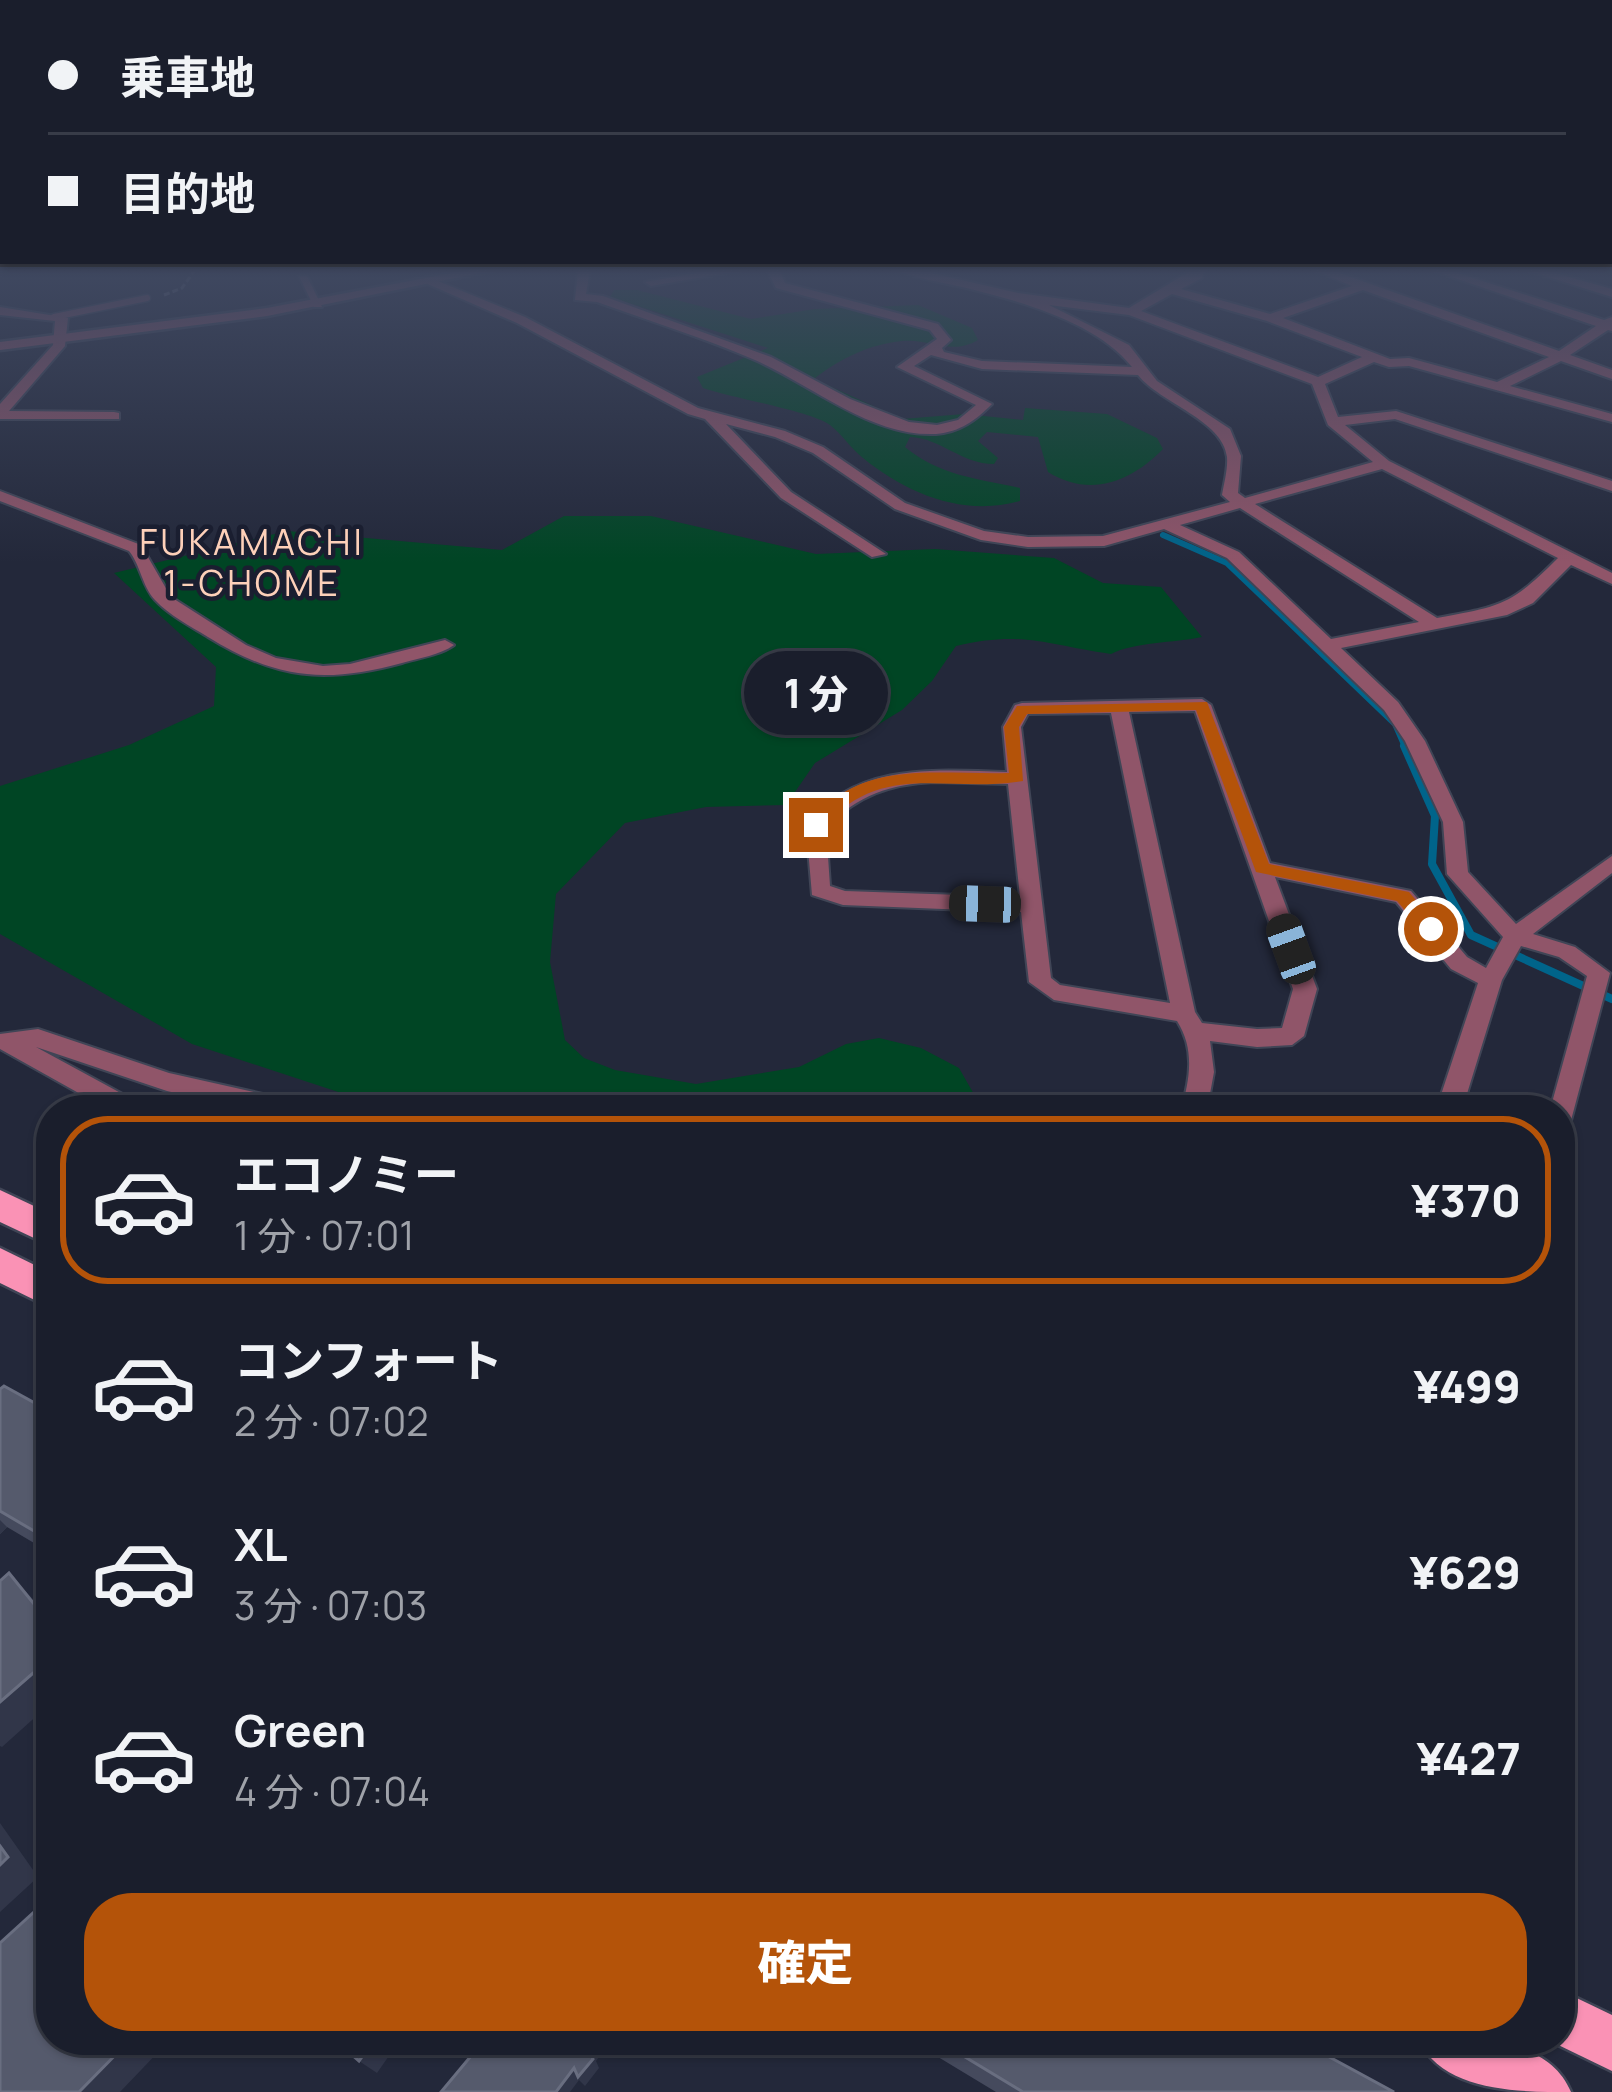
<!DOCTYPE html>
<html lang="ja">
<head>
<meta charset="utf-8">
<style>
	:root { --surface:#1a1e2c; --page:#272b38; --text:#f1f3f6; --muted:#9fa2a9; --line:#383c48; --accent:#b45309 }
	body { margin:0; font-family:Manrope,"Noto Sans JP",sans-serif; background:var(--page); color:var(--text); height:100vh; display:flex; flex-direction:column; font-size:45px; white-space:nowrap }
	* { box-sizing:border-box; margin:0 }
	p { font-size:39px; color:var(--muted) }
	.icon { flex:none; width:66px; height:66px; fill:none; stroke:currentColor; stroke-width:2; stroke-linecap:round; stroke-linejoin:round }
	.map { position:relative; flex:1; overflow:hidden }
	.panel { position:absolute; left:36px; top:1095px; width:1539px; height:960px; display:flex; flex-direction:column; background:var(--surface); border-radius:48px; box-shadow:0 3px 9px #0004,0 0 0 3px var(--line) }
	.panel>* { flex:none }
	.guide { position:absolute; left:0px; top:0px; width:1614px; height:264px; box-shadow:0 3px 9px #0004,0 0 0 3px var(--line); display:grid; align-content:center; height:264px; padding:0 48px; background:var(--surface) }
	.end { position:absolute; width:54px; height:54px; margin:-27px; border:15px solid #b45309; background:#fff; box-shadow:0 0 0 6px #fff }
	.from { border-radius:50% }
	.bubble { position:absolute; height:84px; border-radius:42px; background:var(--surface); box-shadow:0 3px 9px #0004,0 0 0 3px var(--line); font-size:39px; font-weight:800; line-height:84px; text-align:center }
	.car { position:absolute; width:36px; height:72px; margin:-36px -18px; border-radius:15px; box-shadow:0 0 9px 3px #0007; background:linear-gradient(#222 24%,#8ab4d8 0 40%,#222 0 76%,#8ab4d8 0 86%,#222 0) }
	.guide b { display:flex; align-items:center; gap:42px; height:114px; font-size:45px }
	.guide b+b { border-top:3px solid var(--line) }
	.guide i { width:30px; height:30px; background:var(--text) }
	ul { padding:21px 0 0; list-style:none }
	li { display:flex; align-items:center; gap:36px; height:168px; margin:0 24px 18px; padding:0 24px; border:6px solid transparent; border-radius:48px }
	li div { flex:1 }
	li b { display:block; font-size:45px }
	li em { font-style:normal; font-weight:800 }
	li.on { border-color:var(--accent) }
	li>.icon { width:108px; height:108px; stroke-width:1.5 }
	.primary-button { display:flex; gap:24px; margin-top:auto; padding:24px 48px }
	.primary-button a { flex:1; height:138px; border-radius:48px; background:var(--accent); color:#fff; font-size:48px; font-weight:800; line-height:138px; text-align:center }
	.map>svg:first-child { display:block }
	.green { fill:#004524 }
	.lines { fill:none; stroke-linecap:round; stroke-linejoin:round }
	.stream-far1 { stroke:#00648a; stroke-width:6 }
	.stream { stroke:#00648a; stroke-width:8 }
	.service-casing { stroke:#404556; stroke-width:9 }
	.minor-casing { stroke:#404556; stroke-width:4 }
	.tertiary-casing { stroke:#404556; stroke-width:5 }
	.trunk-casing { stroke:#404556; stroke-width:5 }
	.path { stroke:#7a7e8e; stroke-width:3; stroke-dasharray:6 3; stroke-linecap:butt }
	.service { stroke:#905569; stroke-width:6 }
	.minor { fill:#905569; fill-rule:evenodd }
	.tertiary { fill:#905569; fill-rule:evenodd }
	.trunk { fill:#fa92b5; fill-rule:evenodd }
	.wall { fill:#454a5d }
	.shaded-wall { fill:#313649 }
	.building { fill:#555a6c; stroke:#696e80; stroke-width:3 }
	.route { fill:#b45309 }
	.labels { text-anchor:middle; stroke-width:9; stroke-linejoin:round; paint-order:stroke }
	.far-neighbourhood-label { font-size:36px; letter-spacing:3px; fill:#fdd0b9; stroke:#1a1e30 }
</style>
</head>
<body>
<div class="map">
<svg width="1612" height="2092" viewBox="0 0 1612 2092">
	<rect width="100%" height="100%" fill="#23283a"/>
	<path class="green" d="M614 290H637L751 319 815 309 918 305 972 328 978 340C951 356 930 338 902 341 870 344 839 359 814 379L902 419 964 414 1023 420 1025 408 1107 414 1157 438 1163 449C1131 482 1090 498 1048 472L1038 437 987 432 978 441 998 458 994 464C961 464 941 438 910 437L905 447C940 476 976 478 1020 488V501C964 517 907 494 863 458 851 449 842 434 830 425 810 411 732 398 703 388L697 377 768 348 610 297Z
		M564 516H651L816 554 935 549 1054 558 1103 583 1161 587 1202 637C1174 643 1134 642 1111 654 1047 645 1023 630 956 646L932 681 902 710 815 763 786 805 706 807 625 823 556 894 550 962 565 1040 584 1058 615 1070 696 1084 799 1067 846 1044 879 1038 921 1048 959 1068 983 1110H393L192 1044 0 934V786L129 745 214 706 216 667 114 573 287 531 502 550Z"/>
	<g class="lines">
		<path class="stream-far1" d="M1163 535 1227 563 1395 724 1406 749"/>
		<path class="stream" d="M1404 746 1435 816 1432 864 1471 935 1612 999"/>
		<defs>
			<path id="service" d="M54 317 147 298"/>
			<path id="minor" d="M578 270H590L586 294 603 296 771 357 850 399 909 422 937 425 958 420 976 405 897 367 937 339 930 330 776 288 767 270H779L785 283 938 324 951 340 942 348 944 352 982 361 1132 367C1096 321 1016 300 962 287 941 282 916 279 898 270H918L1018 293 1129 308 1192 270H1204L1202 278 1181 289 1270 314 1352 286 1314 270H1331L1559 351 1596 326 1431 270H1448L1604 320 1612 317V331L1608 330 1570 355 1612 370V379L1561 361 1510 386 1612 414V422L1409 366 1389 367 1374 362 1325 384 1338 417 1396 411 1612 481V491L1395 419 1345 425 1389 461 1612 573V584L1571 565 1533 603 1507 615 1341 648 1398 702 1425 741 1463 822 1468 872 1516 924 1612 856V873L1533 934 1575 947 1610 973 1569 1128 1560 1131V1110H1550L1587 976 1559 957 1521 946 1502 980 1462 1110H1436L1478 983 1451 969 1396 902 1275 877 1317 989 1304 1036 1292 1045 1257 1047 1210 1041 1214 1072 1207 1110H1181C1190 1079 1195 1049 1177 1021L1054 1000 1029 982 1021 912 843 905 812 895 806 825C857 762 934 770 1007 772L1003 727 1015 705 1022 703 1202 699 1211 705 1270 863 1411 891 1467 957 1486 968 1503 937 1447 874 1443 822 1405 741 1384 710 1227 558 1164 529 1104 546 1028 547 981 540 895 509 813 453 775 437 726 424 791 492 886 554 872 557 781 498 705 419 688 414 517 323 423 282 433 279 525 317 698 408 785 431 823 447 905 503 984 531 1028 537 1103 536 1230 502 1222 495C1224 483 1228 469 1227 457 1223 420 1160 403 1138 375L982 369 931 355 914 366 992 404C976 420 960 432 936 434 871 437 812 385 755 360 704 338 650 321 597 302L575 300ZM1363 290 1549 357 1497 382 1409 358 1390 359 1283 318ZM1172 294 1267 321 1362 357 1318 377 1141 311ZM1049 305 1129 315 1312 384 1328 425 1373 462 1245 498 1238 493 1241 456 1230 429 1157 381 1129 345ZM1382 469 1558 558C1510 606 1502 606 1437 618L1255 504ZM1240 508 1419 622 1331 639 1239 552 1180 525ZM1195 711 1293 989 1282 1028 1257 1029 1202 1023 1195 1012 1129 712ZM1111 713 1170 1003 1060 985 1051 978 1021 727 1028 714ZM934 782 1008 784 1020 897 845 891 830 886 826 827C859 795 890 784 934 782Z
				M713 270H744L651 286 645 282Z
				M1526 270H1544L1612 289V297Z
				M299 276H307L322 307H314Z
				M0 307 68 318 65 346 9 411 114 412 119 413V419H0V404L53 345 55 321 0 315Z
				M0 491 141 545 171 597 246 645 276 658 323 666 350 664 445 640 454 645C440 655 419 658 402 663 325 684 276 679 208 637 190 626 169 615 155 600 142 586 141 566 129 551L0 501Z
				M38 1029 169 1073 290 1100 299 1103 303 1110H249L167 1091 36 1047 139 1103 143 1110H109L0 1049V1034Z"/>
			<path id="tertiary" d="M468 270H495L267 316 0 350V342L267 308Z"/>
			<path id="trunk" d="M0 1190 51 1214V1246L0 1222Z
				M0 1248 51 1273V1308L0 1283Z
				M1560 1990 1612 2015V2071L1548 2040H1560Z
				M1419 2040C1471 2040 1547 2035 1571 2092 1519 2092 1443 2092 1419 2040Z"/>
		</defs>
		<use href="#service" class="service-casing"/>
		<use href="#minor" class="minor-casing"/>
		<use href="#tertiary" class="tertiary-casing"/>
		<use href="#trunk" class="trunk-casing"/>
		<path class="path" d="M164 295 182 288 195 270"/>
		<use href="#service" class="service"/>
		<use href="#minor" class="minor"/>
		<use href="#tertiary" class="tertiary"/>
		<use href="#trunk" class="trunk"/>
	</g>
	<path class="wall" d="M0 1389 51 1412V1553L7 1527 0 1534Z
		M910 2040H1298L1394 2092H996Z"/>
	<path class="shaded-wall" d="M0 1520 7 1527 0 1534Z
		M9 1573 51 1619V1625Z
		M51 1636V1703L2 1747 0 1746V1702L36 1648Z
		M0 1823 38 1877 0 1912Z
		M130 2040H160L164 2046 120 2092H79Z
		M374 2040H400L377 2073 359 2061Z
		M598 2040H609L610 2042 596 2061 599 2068 585 2086 579 2080 570 2092H556Z"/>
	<path class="building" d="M4 1386 51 1412V1541L0 1511V1389Z
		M9 1573 51 1625V1636L36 1648 47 1661 0 1702V1581Z
		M0 1846 8 1857 0 1865Z
		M45 1902 51 1911V2040H130L79 2092H0V1943Z
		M335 2040H374L359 2061Z
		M477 2040H598L589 2051 593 2059 578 2077 574 2068 556 2092H441L481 2044Z
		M937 2040H1298L1394 2092H1023Z"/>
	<linearGradient id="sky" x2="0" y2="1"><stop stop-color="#131620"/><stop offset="0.48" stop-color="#3f4860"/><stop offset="1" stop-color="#3f4860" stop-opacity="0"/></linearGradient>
	<rect width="1612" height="563" fill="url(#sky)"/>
	<path class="route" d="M1207 702 1269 864 1409 892 1437 925V934H1425L1397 901 1256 872 1196 710 1027 714 1019 727 1023 781C943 794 884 759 822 828L807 825C860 758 932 775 1009 773L1004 727 1017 706Z"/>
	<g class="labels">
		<g class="far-neighbourhood-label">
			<text x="252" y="555">FUKAMACHI<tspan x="252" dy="41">1-CHOME</tspan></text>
		</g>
	</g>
</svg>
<i class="end from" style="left:1431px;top:929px"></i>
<i class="end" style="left:816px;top:825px"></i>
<div class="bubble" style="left:744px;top:651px;width:144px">1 分</div>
<i class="car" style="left:985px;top:904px;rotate:272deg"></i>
<i class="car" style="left:1291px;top:949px;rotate:340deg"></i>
<div class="guide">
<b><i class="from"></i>乗車地</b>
<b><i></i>目的地</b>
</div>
<section class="panel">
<ul>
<li class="on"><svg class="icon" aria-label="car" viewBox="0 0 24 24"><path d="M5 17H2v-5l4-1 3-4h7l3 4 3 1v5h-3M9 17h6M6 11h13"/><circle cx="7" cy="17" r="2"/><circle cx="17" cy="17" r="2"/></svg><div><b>エコノミー</b><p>1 分 · 07:01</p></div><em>¥370</em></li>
<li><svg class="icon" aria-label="car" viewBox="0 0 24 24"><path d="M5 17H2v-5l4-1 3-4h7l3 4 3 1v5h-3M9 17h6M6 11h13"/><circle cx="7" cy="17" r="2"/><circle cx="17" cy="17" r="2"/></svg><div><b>コンフォート</b><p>2 分 · 07:02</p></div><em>¥499</em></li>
<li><svg class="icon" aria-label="car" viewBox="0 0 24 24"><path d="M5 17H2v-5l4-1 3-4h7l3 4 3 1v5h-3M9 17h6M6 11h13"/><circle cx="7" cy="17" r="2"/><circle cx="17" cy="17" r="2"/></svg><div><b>XL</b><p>3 分 · 07:03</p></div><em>¥629</em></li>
<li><svg class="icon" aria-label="car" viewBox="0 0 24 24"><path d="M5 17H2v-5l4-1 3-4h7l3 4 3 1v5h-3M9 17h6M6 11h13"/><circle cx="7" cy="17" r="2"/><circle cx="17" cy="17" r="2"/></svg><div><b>Green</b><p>4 分 · 07:04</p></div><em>¥427</em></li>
</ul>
<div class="primary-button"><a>確定</a></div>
</section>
</div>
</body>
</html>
